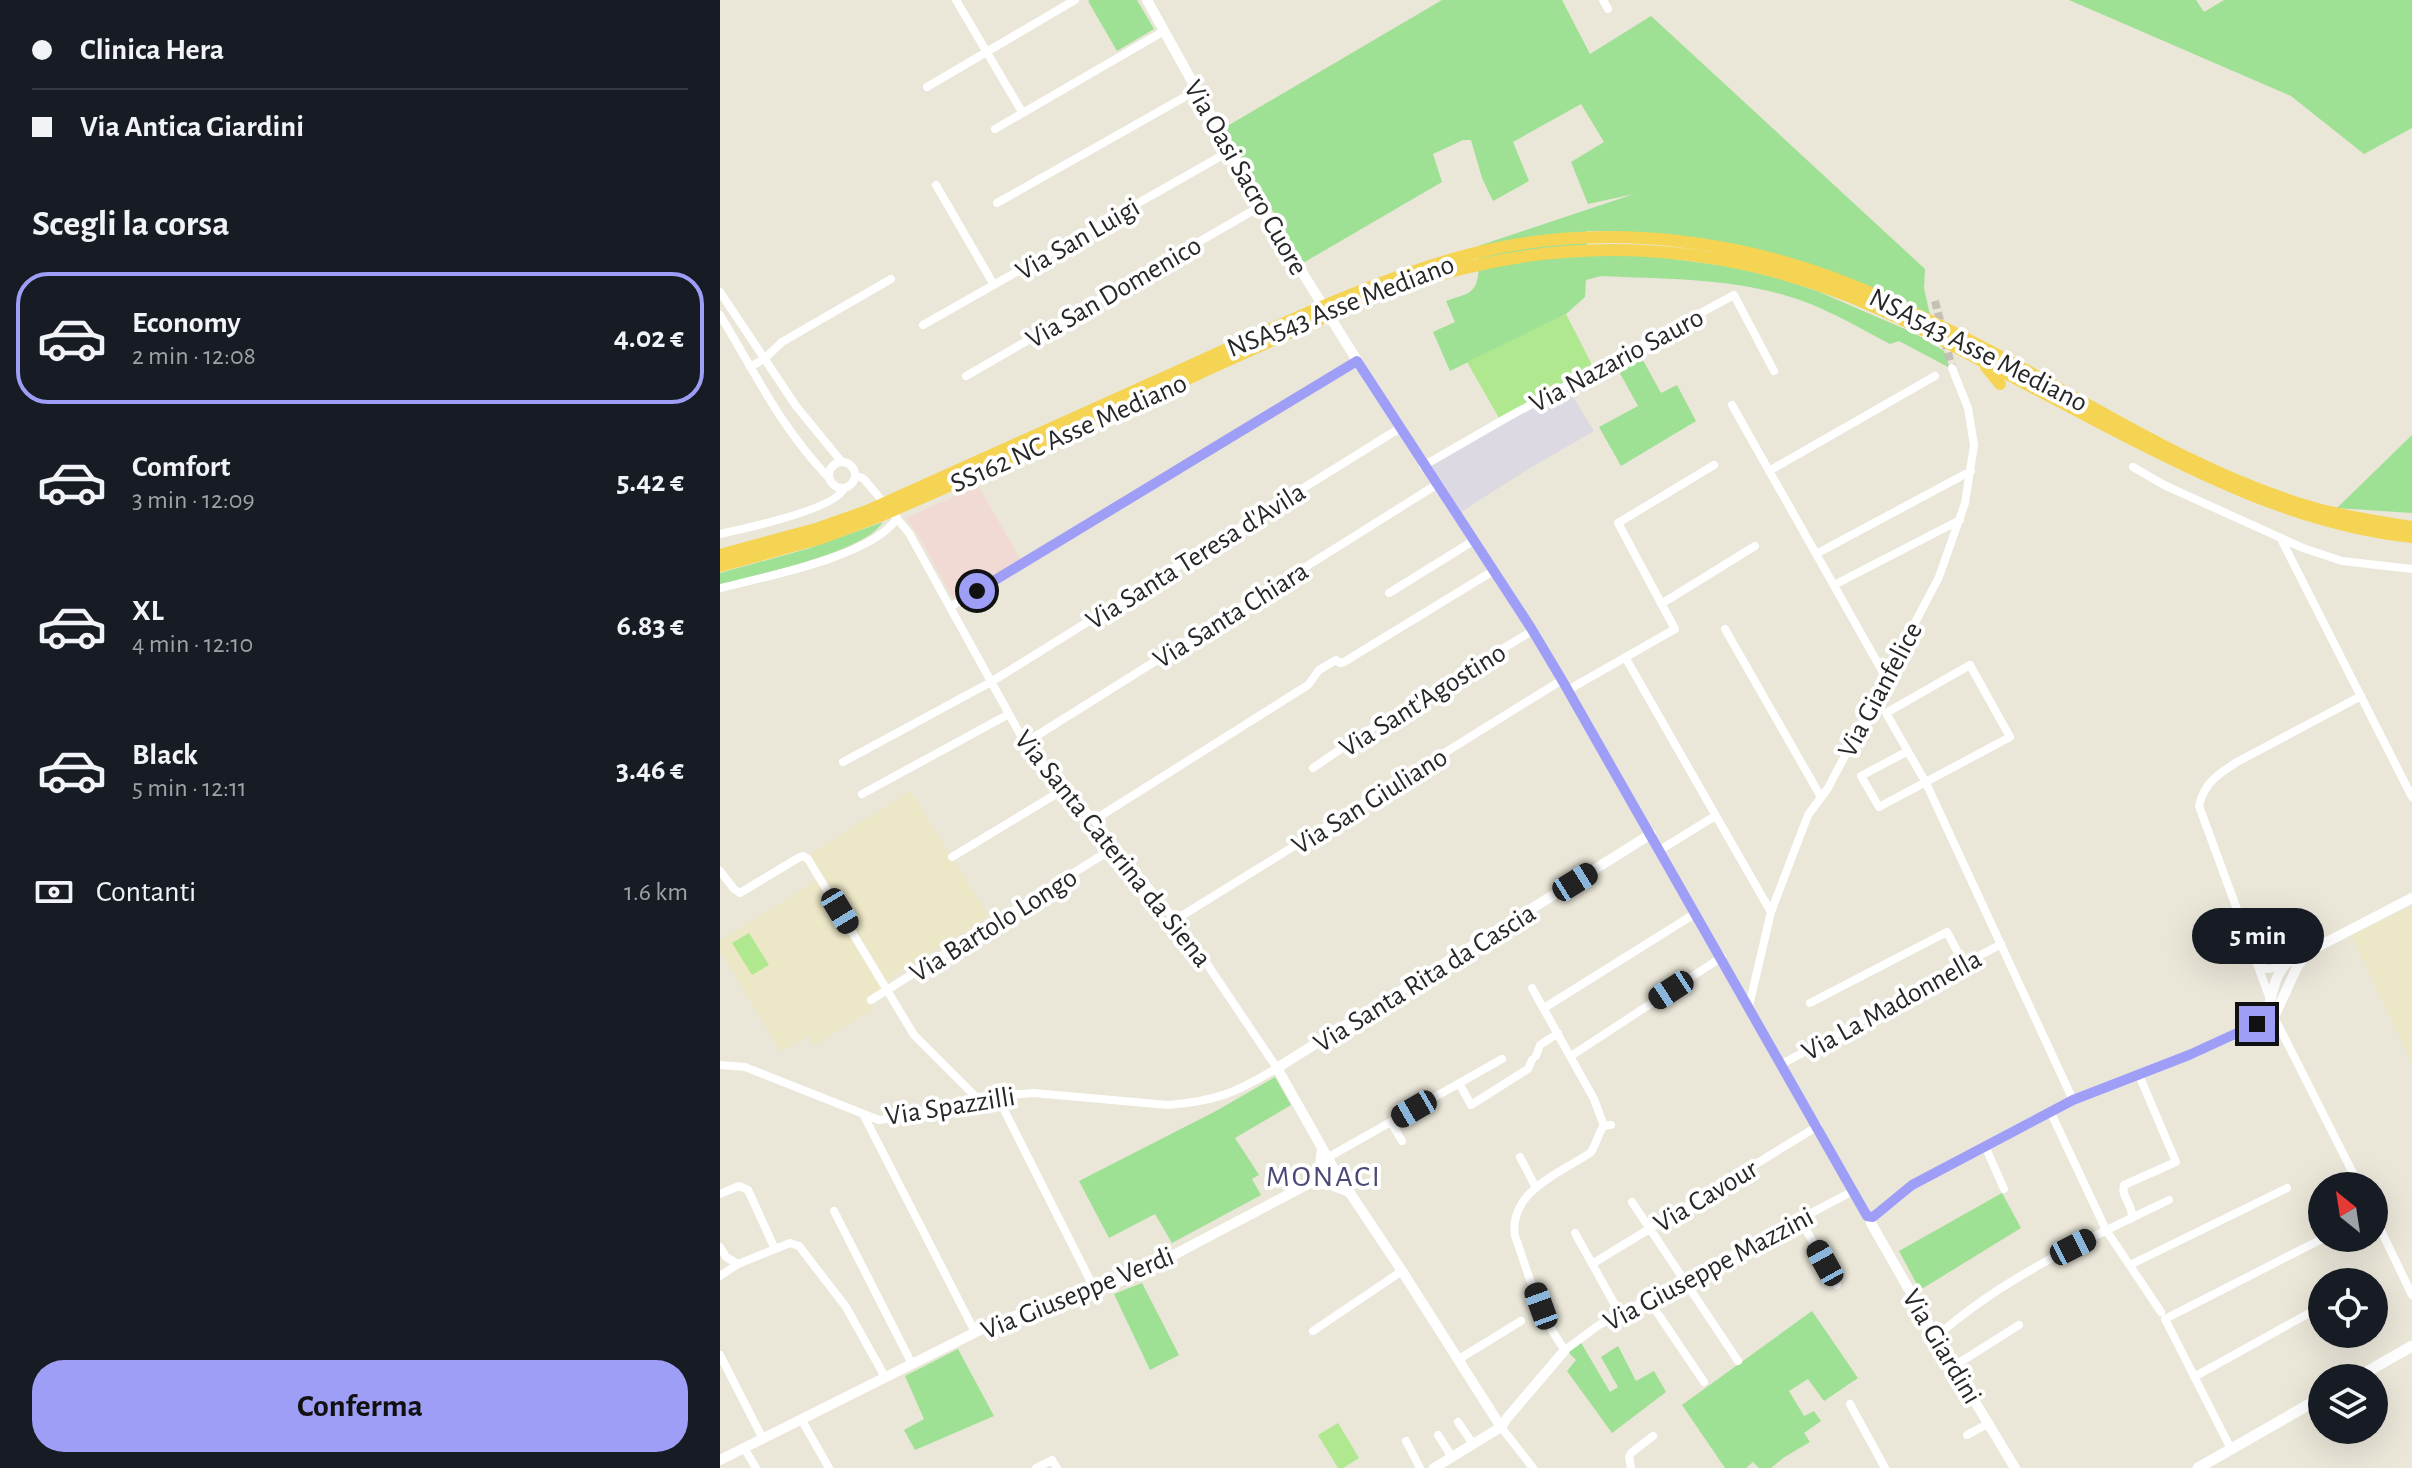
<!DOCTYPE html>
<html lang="it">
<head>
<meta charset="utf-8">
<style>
	:root { --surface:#171b24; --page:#20242c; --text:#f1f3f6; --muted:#9ea1a6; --line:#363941; --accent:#9f9ef6 }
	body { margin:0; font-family:"Alegreya Sans",sans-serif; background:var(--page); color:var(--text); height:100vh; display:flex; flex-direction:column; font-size:30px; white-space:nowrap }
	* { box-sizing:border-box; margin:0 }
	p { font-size:26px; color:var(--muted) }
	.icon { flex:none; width:44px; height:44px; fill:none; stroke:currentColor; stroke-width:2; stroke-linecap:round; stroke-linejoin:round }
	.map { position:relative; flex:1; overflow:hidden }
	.panel { display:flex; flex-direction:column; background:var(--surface); width:720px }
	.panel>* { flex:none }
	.guide { display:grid; align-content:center; height:176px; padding:0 32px; background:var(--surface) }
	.needle { width:52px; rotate:330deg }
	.fabs { position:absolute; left:1588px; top:1172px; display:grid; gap:16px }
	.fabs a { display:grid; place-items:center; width:80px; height:80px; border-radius:50%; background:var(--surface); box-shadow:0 8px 32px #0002; font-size:40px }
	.end { position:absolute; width:36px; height:36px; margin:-18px; border:10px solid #9f9ef6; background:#111; box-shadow:0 0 0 4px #111 }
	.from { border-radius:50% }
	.bubble { position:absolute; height:56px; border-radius:28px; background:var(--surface); box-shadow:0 8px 32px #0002; font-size:26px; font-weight:600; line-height:56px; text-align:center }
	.car { position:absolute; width:24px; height:48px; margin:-24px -12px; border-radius:10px; box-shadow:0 0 6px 2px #0007; background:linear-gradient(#222 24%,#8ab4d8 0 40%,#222 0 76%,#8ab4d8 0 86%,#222 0) }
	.guide b { display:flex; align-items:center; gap:28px; height:76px; font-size:30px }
	.guide b+b { border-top:2px solid var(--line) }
	.guide i { width:20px; height:20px; background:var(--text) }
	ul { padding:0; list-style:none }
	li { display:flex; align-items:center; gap:24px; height:132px; margin:0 16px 12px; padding:0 16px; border:4px solid transparent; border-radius:32px }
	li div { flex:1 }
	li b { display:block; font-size:30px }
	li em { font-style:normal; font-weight:600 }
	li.on { border-color:var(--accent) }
	li>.icon { width:72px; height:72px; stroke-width:1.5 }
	h2 { padding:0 32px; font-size:36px; line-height:96px }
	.pay { display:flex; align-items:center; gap:20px; height:88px; padding:0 32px; font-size:30px }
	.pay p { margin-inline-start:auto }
	.cta { display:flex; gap:16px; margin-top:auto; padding:16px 32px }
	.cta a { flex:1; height:92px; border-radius:32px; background:var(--accent); color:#111; font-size:32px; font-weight:600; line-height:92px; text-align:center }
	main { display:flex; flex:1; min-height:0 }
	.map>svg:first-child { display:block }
	.industrial { fill:#ddd9e2 }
	.education { fill:#ece7c7 }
	.medical { fill:#f1d9d4 }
	.green { fill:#9ee094 }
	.pitch { fill:#b0e88f }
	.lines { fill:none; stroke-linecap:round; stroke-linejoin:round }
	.minor-tunnel { stroke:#c3c0b5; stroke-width:8; stroke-dasharray:8 4; stroke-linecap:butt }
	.minor { stroke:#fff; stroke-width:8 }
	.tertiary { stroke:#fff; stroke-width:10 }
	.secondary { stroke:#fff; stroke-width:11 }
	.trunk { stroke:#f5d454; stroke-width:12 }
	.route { stroke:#9f9ef6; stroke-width:10 }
	.labels { text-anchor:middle; stroke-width:8; stroke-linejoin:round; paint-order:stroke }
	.street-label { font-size:28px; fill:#272727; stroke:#fff }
	.neighbourhood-label { font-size:30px; letter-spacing:2px; fill:#4a4876; stroke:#fff }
</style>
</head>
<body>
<main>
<section class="panel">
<div class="guide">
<b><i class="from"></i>Clinica Hera</b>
<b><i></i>Via Antica Giardini</b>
</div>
<h2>Scegli la corsa</h2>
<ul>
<li class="on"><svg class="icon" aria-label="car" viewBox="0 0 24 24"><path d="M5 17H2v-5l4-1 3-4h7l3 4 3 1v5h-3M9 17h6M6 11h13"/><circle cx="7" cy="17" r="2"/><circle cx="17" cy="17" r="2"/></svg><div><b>Economy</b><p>2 min · 12:08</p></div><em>4.02 €</em></li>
<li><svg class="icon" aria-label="car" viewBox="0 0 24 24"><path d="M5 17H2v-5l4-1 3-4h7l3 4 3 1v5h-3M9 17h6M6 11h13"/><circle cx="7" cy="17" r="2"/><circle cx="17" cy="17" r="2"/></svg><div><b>Comfort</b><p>3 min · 12:09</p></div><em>5.42 €</em></li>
<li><svg class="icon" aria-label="car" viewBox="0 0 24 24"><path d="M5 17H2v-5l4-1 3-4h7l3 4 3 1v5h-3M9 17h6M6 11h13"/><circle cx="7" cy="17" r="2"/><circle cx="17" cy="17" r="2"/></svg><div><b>XL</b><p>4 min · 12:10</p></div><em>6.83 €</em></li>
<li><svg class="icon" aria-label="car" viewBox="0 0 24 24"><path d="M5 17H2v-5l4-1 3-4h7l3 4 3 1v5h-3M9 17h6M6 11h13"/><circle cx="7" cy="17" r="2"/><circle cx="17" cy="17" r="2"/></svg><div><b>Black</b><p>5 min · 12:11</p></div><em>3.46 €</em></li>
</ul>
<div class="pay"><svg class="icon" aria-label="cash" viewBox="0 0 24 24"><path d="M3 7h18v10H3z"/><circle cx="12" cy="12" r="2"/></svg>Contanti<p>1.6 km</p></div>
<div class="cta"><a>Conferma</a></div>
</section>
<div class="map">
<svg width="1692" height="1468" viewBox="0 0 1692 1468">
	<rect width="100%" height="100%" fill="#eae6d8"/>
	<path class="industrial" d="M844 382 874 431 805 471 738 514 704 461Z"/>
	<path class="education" d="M190 791 269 916 162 984 163 989 147 1000 154 1008 94 1046 87 1036 61 1052 0 951V940L96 881 83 859Z
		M1692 906V1061L1691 1062 1631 935Z"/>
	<path class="medical" d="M258 486 301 560 234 600 199 536 186 518Z"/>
	<path class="green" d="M370 0H417L434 29 397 51 368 1Z
		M722 0H842L870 54 931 16 1205 269 1204 288 1210 315C1174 300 1139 282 1102 269 1026 241 948 232 867 231V254L924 255 1012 267 1058 278 1097 291 1194 333 1224 351 1230 368 1179 341 1170 344C1136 326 1101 305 1064 295 1005 278 942 279 881 276L866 280 865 297 846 314 730 371 713 332 735 322 726 301C733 298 745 296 751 291 762 282 758 258 758 246L914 194 868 204 851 162 884 142 861 104 793 142 809 181 773 201 762 178 751 140H743L713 154 722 182 583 263 504 128Z
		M1349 0H1476L1484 12 1504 0H1692V128L1644 154 1571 96Z
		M919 353 941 393 957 385 976 421 901 466 879 427 918 406 896 366Z
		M1692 435V513L1617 508Z
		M163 522C145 552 36 575 0 585V573L87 549Z
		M555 1077 571 1105 515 1138 539 1175 532 1179 541 1195 452 1243 435 1214 389 1238 359 1181 496 1111Z
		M1282 1193 1301 1228 1200 1290 1179 1251Z
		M422 1283 459 1355 430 1370 394 1294Z
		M1092 1311 1138 1378 1104 1401 1088 1379 1069 1391 1084 1416 1094 1411 1101 1421 1084 1433 1090 1442 1063 1458 1051 1468H1039L1033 1462 1026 1468H1005L962 1405Z
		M860 1341 890 1392 898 1387 881 1357 898 1346 916 1381 934 1371 946 1392 892 1433 847 1371 856 1360 848 1352Z
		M238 1349 274 1416 195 1450 184 1430 204 1419 185 1376Z"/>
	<path class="pitch" d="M846 314 873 367 779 418 747 362Z
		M29 933 49 965 32 975 12 943Z
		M618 1423 639 1458 623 1468H618L598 1435Z"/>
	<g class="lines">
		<path class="minor-tunnel" d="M1215 301 1222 328
			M1225 341 1232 368"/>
		<path class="minor" d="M236 0 302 112
			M883 0 888 9
			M207 87 355 0
			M275 129 444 31
			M216 185 274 285
			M277 203 477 90
			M0 292 76 406 121 461
			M0 315C36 374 60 427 109 478
			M203 325 510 151
			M30 367 44 359 62 342 171 279
			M246 376 541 206
			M1012 405 1165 676
			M109 475a13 13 0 1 1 26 0a13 13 0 1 1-26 0Z
			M703 466 788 417 1014 295 1054 371
			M1413 467 1444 485 1583 548 1622 561 1692 569
			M1049 471 1215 376
			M0 534C23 529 117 509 124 488
			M1562 541 1692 797
			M1096 554 1251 471
			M1114 585 1240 520
			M0 588C44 577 154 556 177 518
			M669 593 753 541
			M941 604 1035 546
			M230 607 637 361
			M1005 629 1101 797
			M905 657 1051 912
			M848 690 955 629 898 523 994 465
			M305 743 716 485
			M1188 751 1141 776 1159 807 1290 737 1250 665 1166 713 1206 783 1353 1100
			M123 762 271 682 680 428
			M593 768 641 735 812 631
			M142 794 289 714
			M374 820 588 685 599 670 616 660 620 663 624 662 773 571
			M940 850 995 816
			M232 857 346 788
			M0 871 14 889 20 893 78 858 83 856 88 859 194 1035 256 1097
			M455 920 842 680
			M1538 965 1547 969 1562 967
			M812 988 874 1099 884 1126
			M1550 999 1479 806C1484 783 1498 774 1517 762L1641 696
			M151 1000 395 847
			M1090 1003 1227 932 1244 964
			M1029 1006 1051 912 1088 815 1108 788 1219 577 1245 503 1254 445 1248 408 1232 368
			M824 1008 976 913
			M1554 1017 1638 1183
			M816 1056 820 1045 838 1033
			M851 1056 1002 957
			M1062 1064 1281 944
			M0 1065 25 1067 159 1120 199 1115 256 1097 314 1093 448 1105C496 1101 516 1093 557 1068L481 955 455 920 374 820 305 743 189 533 144 479 136 475
			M739 1083 751 1105 808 1069 812 1060
			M277 1096 375 1290
			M1330 1111 1386 1230 1441 1312
			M143 1114 255 1332
			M671 1122 682 1141
			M891 1125 884 1126C877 1134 877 1145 870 1153 840 1173 788 1192 795 1236 809 1275 820 1318 845 1350L879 1325 1133 1191
			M1265 1146 1284 1189
			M800 1157 816 1188
			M607 1158 782 1059
			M0 1194 19 1186 28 1190 55 1249
			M912 1202 1018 1361
			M114 1211 192 1364
			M1654 1216 1692 1295
			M1080 1219 1117 1285
			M1411 1219C1415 1206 1400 1197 1404 1185L1456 1162 1419 1075
			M855 1233 900 1314
			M0 1247 6 1257 18 1264
			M872 1264 1098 1126
			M1410 1265 1567 1188
			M0 1276 18 1264 70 1243 79 1246 126 1307 165 1377
			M928 1299 984 1382
			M593 1331 682 1271
			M1216 1337C1283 1277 1368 1239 1449 1200
			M0 1355 43 1439
			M739 1359 801 1321
			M1234 1366 1299 1325
			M1474 1377 1602 1306
			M1130 1404 1165 1468
			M81 1419 109 1468
			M738 1422 753 1444
			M781 1427 813 1468
			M718 1435 732 1457
			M1247 1435 1269 1423
			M686 1441 700 1468
			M24 1448 36 1468
			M1511 1449 1445 1319 1604 1238
			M316 1468 332 1460 337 1468
			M911 1468 909 1457 911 1453 933 1436"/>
		<path class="tertiary" d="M427 0 541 206 646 375 811 628 842 680 1147 1216
			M1539 1023C1555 1005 1549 979 1568 962L1692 898
			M590 1183 611 1185 627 1191
			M1153 1217 1192 1185 1353 1100 1469 1055 1554 1017 1577 967 1587 953
			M1151 1223 1216 1337 1295 1468
			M781 1427 682 1271 614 1169 557 1068 931 834
			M0 1460 274 1323 410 1278 590 1183 599 1171 602 1150
			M714 1468 781 1427 787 1418 845 1350"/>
		<path class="secondary" d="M1636 1378 1692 1346
			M1478 1468 1602 1397"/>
		<path class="trunk" d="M1266 367 1280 384
			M0 555 99 528 147 511C257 462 365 413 474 364 558 326 641 286 729 260 877 216 1037 238 1175 304 1230 330 1285 358 1338 388 1420 434 1503 482 1594 508 1626 517 1659 522 1692 527
			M0 566 102 538 160 516C266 470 371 423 476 375 544 344 611 312 681 287 855 226 1030 242 1193 325 1257 358 1320 391 1384 425 1482 476 1581 525 1692 537"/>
	</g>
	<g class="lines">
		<path class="route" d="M257 591 637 361 811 628 842 680 1147 1216 1153 1217 1192 1185 1353 1100 1469 1055 1537 1024"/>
	</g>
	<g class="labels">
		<g class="street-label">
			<text transform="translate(527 177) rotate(60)" y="10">Via Oasi Sacro Cuore</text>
			<text transform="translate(357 238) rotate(-30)" y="10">Via San Luigi</text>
			<text transform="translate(393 291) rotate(-30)" y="10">Via San Domenico</text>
			<text transform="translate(620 305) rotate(-21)" y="10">NSA543 Asse Mediano</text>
			<text transform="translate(1259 349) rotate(27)" y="10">NSA543 Asse Mediano</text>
			<text transform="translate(896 359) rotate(-28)" y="10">Via Nazario Sauro</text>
			<text transform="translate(348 432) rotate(-24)" y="10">SS162 NC Asse Mediano</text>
			<text transform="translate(475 555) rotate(-32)" y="10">Via Santa Teresa d'Avila</text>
			<text transform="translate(510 614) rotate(-32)" y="10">Via Santa Chiara</text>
			<text transform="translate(1159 689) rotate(-62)" y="10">Via Gianfelice</text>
			<text transform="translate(702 699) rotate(-32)" y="10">Via Sant'Agostino</text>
			<text transform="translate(649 800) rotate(-32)" y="10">Via San Giuliano</text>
			<text transform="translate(394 848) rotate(51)" y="10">Via Santa Caterina da Siena</text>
			<text transform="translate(273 924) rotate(-32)" y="10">Via Bartolo Longo</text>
			<text transform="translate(704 977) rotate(-32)" y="10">Via Santa Rita da Cascia</text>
			<text transform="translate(1171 1004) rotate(-29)" y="10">Via La Madonnella</text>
			<text transform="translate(230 1105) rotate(-9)" y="10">Via Spazzilli</text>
			<text transform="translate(985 1195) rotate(-31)" y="10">Via Cavour</text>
			<text transform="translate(988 1268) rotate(-28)" y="10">Via Giuseppe Mazzini</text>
			<text transform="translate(357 1292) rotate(-22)" y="10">Via Giuseppe Verdi</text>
			<text transform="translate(1223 1346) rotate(59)" y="10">Via Giardini</text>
		</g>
		<g class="neighbourhood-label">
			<text x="604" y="1186">MONACI</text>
		</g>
	</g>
</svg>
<div class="fabs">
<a><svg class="needle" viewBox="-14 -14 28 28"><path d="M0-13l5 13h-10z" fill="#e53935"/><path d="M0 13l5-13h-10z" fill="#9ea1a6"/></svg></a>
<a><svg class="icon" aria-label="locate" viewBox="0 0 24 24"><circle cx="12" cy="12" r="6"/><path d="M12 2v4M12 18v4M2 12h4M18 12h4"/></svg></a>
<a><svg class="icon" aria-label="layers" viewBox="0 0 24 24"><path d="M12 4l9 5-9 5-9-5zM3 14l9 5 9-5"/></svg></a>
</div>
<i class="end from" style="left:257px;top:591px"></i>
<i class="end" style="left:1537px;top:1024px"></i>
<div class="bubble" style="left:1472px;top:908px;width:132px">5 min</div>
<i class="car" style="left:855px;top:882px;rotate:58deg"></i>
<i class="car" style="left:120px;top:911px;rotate:149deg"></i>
<i class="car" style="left:951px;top:990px;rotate:237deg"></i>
<i class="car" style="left:694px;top:1109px;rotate:240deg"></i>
<i class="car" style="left:1353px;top:1247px;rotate:63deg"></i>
<i class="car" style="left:1105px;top:1263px;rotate:331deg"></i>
<i class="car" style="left:821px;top:1306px;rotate:340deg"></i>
</div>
</main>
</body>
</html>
